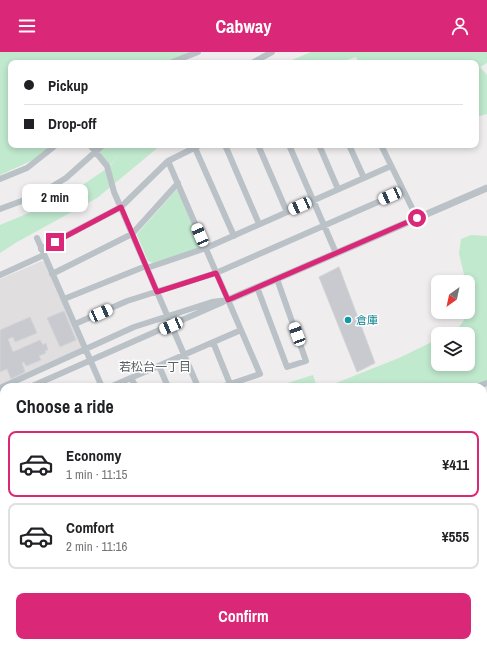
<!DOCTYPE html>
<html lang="en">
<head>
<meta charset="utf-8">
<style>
	:root { --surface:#fff; --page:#f6f6f6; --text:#202124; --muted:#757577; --line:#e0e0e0; --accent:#db2777 }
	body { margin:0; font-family:"Archivo Narrow","Noto Sans JP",sans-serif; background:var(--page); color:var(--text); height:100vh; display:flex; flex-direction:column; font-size:15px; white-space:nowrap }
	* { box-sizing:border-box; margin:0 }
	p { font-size:13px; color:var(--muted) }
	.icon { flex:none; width:22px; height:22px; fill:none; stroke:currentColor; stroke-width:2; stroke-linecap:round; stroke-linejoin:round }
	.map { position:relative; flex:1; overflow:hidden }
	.side { position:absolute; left:0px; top:331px; width:487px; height:264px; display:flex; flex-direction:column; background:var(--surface); border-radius:12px 12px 0 0; box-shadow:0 2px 6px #0003 }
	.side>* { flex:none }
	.banner { position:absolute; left:8px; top:8px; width:471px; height:88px; border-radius:8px; box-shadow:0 2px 6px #0003; display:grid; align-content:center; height:88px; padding:0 16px; background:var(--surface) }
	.needle { width:26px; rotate:213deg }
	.controls { position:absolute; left:431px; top:223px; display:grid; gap:8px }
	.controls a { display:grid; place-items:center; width:44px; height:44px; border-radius:8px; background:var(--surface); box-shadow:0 2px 6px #0003; font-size:20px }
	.end { position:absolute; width:18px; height:18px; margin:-9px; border:5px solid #db2777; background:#fff; box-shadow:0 0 0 2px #fff }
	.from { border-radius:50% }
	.bubble { position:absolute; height:28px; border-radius:8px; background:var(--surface); box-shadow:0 2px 6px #0003; font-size:13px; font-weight:700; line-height:28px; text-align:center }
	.car { position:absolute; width:12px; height:24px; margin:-12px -6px; border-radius:5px; box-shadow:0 0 3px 1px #0007; background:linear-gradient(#fff 24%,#345 0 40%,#fff 0 76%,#345 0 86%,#fff 0) }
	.banner b { display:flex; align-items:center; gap:14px; height:38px; font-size:15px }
	.banner b+b { border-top:1px solid var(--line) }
	.banner i { width:10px; height:10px; background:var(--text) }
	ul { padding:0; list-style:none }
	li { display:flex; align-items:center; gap:12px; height:66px; margin:0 8px 6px; padding:0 8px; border:2px solid var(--line); border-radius:8px }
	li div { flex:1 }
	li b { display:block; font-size:15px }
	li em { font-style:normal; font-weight:700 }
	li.current { border-color:var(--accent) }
	li>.icon { width:36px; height:36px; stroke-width:1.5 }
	h2 { padding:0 16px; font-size:18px; line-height:48px }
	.action { display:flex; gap:8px; margin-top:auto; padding:8px 16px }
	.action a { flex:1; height:46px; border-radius:8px; background:var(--accent); color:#fff; font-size:16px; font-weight:700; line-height:46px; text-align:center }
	header { display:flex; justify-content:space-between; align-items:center; height:52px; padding:0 16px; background:var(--accent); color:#fff; font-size:18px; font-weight:700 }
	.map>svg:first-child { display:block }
	.education { fill:#e0dede }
	.green { fill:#c0e9ce }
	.building { fill:#c8cacf; stroke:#d2d4d8 }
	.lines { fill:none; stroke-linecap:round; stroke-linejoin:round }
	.minor { stroke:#bac2c8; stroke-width:6 }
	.tertiary { stroke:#bac2c8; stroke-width:7 }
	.route { stroke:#db2777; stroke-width:5 }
	.culture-dot { fill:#0f9aa8; stroke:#fff; stroke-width:1.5 }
	.labels { text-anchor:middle; stroke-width:3; stroke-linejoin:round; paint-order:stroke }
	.culture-label { font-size:11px; fill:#0d838f; stroke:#fff; text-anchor:start }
	.neighbourhood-label { font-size:12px; fill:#5a5e61; stroke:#fff }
</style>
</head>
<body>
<header><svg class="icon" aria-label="menu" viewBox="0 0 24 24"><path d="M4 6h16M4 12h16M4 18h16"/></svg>Cabway<svg class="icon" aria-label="person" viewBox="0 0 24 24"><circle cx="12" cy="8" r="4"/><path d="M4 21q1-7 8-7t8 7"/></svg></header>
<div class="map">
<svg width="487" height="595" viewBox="0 0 487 595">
	<rect width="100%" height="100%" fill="#efeded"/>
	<path class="education" d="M42 209 47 211 83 294 81 299 0 335V227Z"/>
	<path class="green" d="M0 0H191L167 11H11V93H54L42 104 0 123Z
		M311 0H487V11L480 15 487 23V62L476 65V11H359L356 5 338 11H285Z
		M106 93H161L97 146 17 190 0 201V173L62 147 109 115 120 103 109 114 99 102V98Z
		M176 138 180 139 203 192 201 195 153 211 148 209 137 183 138 181Z
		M471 183 487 184V332L478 335H326L399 306 438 287V312H468V282H448C458 277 465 270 467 260H468V230H466L459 202 461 187Z
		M313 323 317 335H275Z
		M4 348V425L0 426V350Z"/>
	<path class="building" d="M339 215 375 311 357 320 319 225Z
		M64 259 76 288 60 295 47 266Z
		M30 265 37 281 15 290 13 285 8 287 13 300 40 288 43 293 46 291 48 298 45 299 46 301 39 304 41 308 26 314 24 310 22 311 25 320 11 327 7 317 0 320V278Z
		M4 532V566L0 567V533Z"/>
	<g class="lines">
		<path class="minor" d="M170 11 198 0
			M252 11 272 0
			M90 93 107 114 114 140 198 335
			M225 93 259 172
			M258 93 287 160
			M289 93 336 201
			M319 93 338 137
			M349 93 364 126
			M381 93 417 166
			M195 96 234 184
			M168 109 260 322 221 335
			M0 127 27 116 56 93
			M0 157 38 143 66 126 103 93
			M37 186 102 335
			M41 197 121 155 168 109 200 93
			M147 216 206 196 391 114
			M52 222 132 182 178 131
			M0 223 44 203
			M257 235 287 315 306 309 277 227
			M64 247 146 214
			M75 272 127 249 216 221 403 139
			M213 290 230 332
			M159 314 168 335
			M131 326 136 335
			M30 335 223 250
			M110 335 241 278
			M476 335 487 331
			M0 336 134 275 212 250 228 248
			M0 348 4 346
			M483 359 487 356
			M483 378H487
			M483 415H487
			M0 482 4 481
			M483 494 487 495
			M0 505 4 504
			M483 524 487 525
			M483 564H487
			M403 591V595
			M443 594 451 595
			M370 595 371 591"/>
		<path class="tertiary" d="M228 248 487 136
			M483 460H487
			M0 527 4 526
			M93 591V595"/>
	</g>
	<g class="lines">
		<path class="route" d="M55 190 121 155 157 240 216 221 228 248 417 166"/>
	</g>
	<circle class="culture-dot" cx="348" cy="268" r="4"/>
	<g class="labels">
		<g class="culture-label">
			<text x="356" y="272">倉庫</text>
		</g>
		<g class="neighbourhood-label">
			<text x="155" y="319">若松台一丁目</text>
		</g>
	</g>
</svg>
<div class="controls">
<a><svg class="needle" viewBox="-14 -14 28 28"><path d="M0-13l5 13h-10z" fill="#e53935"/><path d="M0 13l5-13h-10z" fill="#757577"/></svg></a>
<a><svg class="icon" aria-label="layers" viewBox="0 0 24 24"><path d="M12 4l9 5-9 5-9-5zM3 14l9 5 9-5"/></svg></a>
</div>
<i class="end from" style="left:417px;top:166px"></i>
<i class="end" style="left:55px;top:190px"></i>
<div class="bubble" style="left:22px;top:132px;width:66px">2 min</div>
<i class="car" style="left:390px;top:144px;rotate:246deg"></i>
<i class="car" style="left:300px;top:154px;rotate:246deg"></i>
<i class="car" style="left:200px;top:183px;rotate:337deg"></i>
<i class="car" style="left:101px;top:261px;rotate:66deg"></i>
<i class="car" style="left:171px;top:274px;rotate:247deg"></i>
<i class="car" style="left:297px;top:282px;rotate:340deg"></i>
<div class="banner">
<b><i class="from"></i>Pickup</b>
<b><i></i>Drop-off</b>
</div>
<section class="side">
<h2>Choose a ride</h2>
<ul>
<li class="current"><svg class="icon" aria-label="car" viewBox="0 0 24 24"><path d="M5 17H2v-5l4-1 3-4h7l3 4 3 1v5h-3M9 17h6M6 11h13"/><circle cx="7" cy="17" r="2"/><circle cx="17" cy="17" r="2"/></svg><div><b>Economy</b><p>1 min · 11:15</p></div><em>¥411</em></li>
<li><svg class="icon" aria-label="car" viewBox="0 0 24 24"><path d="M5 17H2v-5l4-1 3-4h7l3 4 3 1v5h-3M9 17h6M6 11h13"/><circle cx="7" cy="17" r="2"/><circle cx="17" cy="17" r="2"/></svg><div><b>Comfort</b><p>2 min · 11:16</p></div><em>¥555</em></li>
</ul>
<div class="action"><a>Confirm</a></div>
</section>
</div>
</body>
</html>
